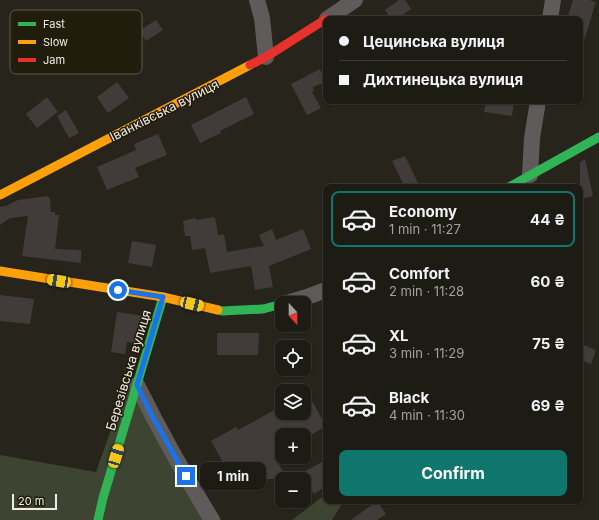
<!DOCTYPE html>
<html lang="en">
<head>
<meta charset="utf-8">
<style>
	:root { --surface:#1c1b14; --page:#292822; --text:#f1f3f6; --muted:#a0a1a0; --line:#3a3934; --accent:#0f766e }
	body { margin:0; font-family:Inter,sans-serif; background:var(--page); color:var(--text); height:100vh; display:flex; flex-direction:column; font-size:15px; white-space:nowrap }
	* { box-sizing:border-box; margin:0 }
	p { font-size:13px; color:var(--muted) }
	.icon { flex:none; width:22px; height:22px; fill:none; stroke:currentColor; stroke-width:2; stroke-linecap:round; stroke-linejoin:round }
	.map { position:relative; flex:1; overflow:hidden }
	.panel { position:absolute; left:323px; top:184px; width:260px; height:320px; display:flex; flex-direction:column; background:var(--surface); border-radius:8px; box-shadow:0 1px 3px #0004,0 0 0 1px var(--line) }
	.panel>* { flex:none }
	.banner { position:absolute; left:323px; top:16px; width:260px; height:88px; border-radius:8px; box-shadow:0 1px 3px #0004,0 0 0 1px var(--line); display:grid; align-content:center; height:88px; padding:0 16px; background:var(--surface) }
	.needle { width:26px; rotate:159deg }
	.controls { position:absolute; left:275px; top:296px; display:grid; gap:8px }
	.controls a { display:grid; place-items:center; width:36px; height:36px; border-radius:8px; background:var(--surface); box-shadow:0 1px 3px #0004,0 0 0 1px var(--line); font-size:20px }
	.scale { position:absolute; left:12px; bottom:10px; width:45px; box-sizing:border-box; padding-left:4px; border:2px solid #eeece2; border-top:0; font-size:11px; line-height:14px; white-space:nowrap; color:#eeece2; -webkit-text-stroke:3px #211d0d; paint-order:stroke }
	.end { position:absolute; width:18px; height:18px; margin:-9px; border:5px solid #1a73e8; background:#fff; box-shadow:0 0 0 2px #fff }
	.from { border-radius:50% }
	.bubble { position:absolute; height:28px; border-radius:8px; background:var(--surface); box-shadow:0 1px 3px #0004,0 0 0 1px var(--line); font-size:13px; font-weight:700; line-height:28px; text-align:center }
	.car { position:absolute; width:12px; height:24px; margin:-12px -6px; border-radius:5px; box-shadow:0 0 3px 1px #0007; background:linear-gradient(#f5c518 24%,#345 0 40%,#f5c518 0 76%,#345 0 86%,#f5c518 0) }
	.banner b { display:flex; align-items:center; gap:14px; height:38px; font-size:15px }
	.banner b+b { border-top:1px solid var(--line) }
	.banner i { width:10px; height:10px; background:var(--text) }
	ul { padding:7px 0 0; list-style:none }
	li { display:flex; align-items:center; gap:12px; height:56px; margin:0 8px 6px; padding:0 8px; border:2px solid transparent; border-radius:8px }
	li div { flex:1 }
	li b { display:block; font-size:15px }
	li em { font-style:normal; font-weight:700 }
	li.active { border-color:var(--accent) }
	li>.icon { width:36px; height:36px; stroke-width:1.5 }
	.action { display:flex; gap:8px; margin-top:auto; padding:8px 16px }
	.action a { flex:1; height:46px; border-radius:8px; background:var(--accent); color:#fff; font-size:16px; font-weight:700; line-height:46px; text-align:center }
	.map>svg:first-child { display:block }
	.green { fill:#3d4431 }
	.building { fill:#413c3a }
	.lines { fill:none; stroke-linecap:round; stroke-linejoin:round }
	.street { stroke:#5f5b5b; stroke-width:16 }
	.fast { stroke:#30b455; stroke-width:9 }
	.slow { stroke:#ff9f0a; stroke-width:9 }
	.jam { stroke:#e5322d; stroke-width:9 }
	.route { stroke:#1a73e8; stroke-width:5 }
	.labels { text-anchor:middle; stroke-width:3; stroke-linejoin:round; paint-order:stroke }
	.street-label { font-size:13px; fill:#eeece2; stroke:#211d0d }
	.key { fill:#211d0d; stroke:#5e5b4d; stroke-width:1 }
	.key-label { font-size:11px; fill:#eeece2 }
</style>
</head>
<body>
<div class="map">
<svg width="599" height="520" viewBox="0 0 599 520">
	<rect width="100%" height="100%" fill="#26241b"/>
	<path class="green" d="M127 384 160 421 221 520H0V455L96 472Z
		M326 494V501H344L332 520H292Z"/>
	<path class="building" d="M399 0H405L411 9 396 19H391L385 10Z
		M573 0H589L596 2 583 44H580V19H567Z
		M156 20 163 30 146 41 139 31Z
		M320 69 325 82 313 87 314 91 312 92 321 108 307 115 291 84Z
		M117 82 129 98 108 113 97 97Z
		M47 97 58 112 37 128 26 114Z
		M246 97 254 114 220 131 221 133 200 143 191 125Z
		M486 101H514L512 116 484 112Z
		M66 110 79 133 69 138 57 116Z
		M158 134 167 155 135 168 139 177 107 190 97 167 136 150 134 144Z
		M405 156 420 187H405L392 161Z
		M585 159 593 196 580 199V162Z
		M48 196 49 198H50L51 212H55V215H59L55 249 81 250V263L22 256 28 216 10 218 0 225V207L6 206 18 200Z
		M215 217 218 235 224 234 227 252 264 246 259 235 272 229 276 240 303 229 311 249 269 266 273 287 255 290 251 266 210 273 205 248 192 250 190 236H185L183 221 195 218 196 220Z
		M132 241 156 245 152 267 128 263Z
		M0 295 34 299 30 324 0 321Z
		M117 312 144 316 136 343 127 342 125 354 111 352Z
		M217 333H259L258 355H217Z
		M583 345 596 350 591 364 580 360V354Z
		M307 392 326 426 304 439V435H282V451L274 455 287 479H261L239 491 211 441 236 427 238 430 282 406V413H304V393Z
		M322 462 326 468V486L314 494 311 490 304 494V472Z
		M377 501 386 514 377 520H351Z"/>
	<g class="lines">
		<path class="street" d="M257 0 262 18 266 57
			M327 19 355 0
			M550 19 553 0
			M530 175 532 138 538 101
			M287 303 304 298 326 290
			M137 385C160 431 185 476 212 520"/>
		<path class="fast" d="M509 187 599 137
			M218 310 222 311 263 309 282 304
			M98 520 103 498 163 297"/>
		<path class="slow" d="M0 195 250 65
			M0 271 163 297 218 310"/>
		<path class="jam" d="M250 65 266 57 326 19"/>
	</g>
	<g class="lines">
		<path class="route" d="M118 290 163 297 137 385 151 414 186 476"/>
	</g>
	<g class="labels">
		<g class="street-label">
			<text transform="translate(164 110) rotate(-27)" y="5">Іванківська вулиця</text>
			<text transform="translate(128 370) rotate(-73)" y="5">Березівська вулиця</text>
		</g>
	</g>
	<rect x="10" y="10" width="132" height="64" rx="6" class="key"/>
	<rect x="18" y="22" width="18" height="4" fill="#30b455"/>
	<rect x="18" y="40" width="18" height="4" fill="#ff9f0a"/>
	<rect x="18" y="58" width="18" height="4" fill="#e5322d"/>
	<g class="key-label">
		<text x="43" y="28">Fast</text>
		<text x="43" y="46">Slow</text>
		<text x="43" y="64">Jam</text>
	</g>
</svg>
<div class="controls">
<a><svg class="needle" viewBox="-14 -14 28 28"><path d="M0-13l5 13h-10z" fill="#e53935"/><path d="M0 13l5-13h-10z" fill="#a0a1a0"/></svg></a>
<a><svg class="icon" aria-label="locate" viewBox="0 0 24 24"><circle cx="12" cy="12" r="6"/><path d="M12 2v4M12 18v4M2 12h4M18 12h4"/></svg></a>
<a><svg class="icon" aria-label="layers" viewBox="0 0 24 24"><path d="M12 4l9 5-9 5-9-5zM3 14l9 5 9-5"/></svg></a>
<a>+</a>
<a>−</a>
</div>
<div class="scale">20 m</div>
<i class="end from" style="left:118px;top:290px"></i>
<i class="end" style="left:186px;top:476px"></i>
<div class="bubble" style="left:200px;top:462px;width:66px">1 min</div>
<i class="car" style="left:59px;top:281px;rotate:279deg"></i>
<i class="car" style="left:192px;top:304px;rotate:103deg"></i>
<i class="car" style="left:116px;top:456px;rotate:17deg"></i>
<div class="banner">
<b><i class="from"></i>Цецинська вулиця</b>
<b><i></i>Дихтинецька вулиця</b>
</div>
<section class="panel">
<ul>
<li class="active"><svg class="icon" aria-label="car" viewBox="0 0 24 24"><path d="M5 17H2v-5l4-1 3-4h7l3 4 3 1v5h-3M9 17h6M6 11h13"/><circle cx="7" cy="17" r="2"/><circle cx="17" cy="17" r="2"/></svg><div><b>Economy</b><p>1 min · 11:27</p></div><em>44 ₴</em></li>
<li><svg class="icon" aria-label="car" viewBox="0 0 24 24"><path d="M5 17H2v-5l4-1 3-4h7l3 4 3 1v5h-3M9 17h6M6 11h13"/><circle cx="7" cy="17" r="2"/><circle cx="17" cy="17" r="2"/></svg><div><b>Comfort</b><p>2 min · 11:28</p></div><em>60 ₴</em></li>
<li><svg class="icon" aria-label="car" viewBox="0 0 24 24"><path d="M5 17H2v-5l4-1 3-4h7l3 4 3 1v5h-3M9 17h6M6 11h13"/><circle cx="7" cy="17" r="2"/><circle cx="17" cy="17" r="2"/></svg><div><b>XL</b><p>3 min · 11:29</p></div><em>75 ₴</em></li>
<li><svg class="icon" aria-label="car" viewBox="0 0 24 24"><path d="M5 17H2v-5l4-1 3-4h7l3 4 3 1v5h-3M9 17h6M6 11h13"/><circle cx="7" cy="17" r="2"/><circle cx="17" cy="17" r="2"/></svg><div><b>Black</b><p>4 min · 11:30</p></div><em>69 ₴</em></li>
</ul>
<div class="action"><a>Confirm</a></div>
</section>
</div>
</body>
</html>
